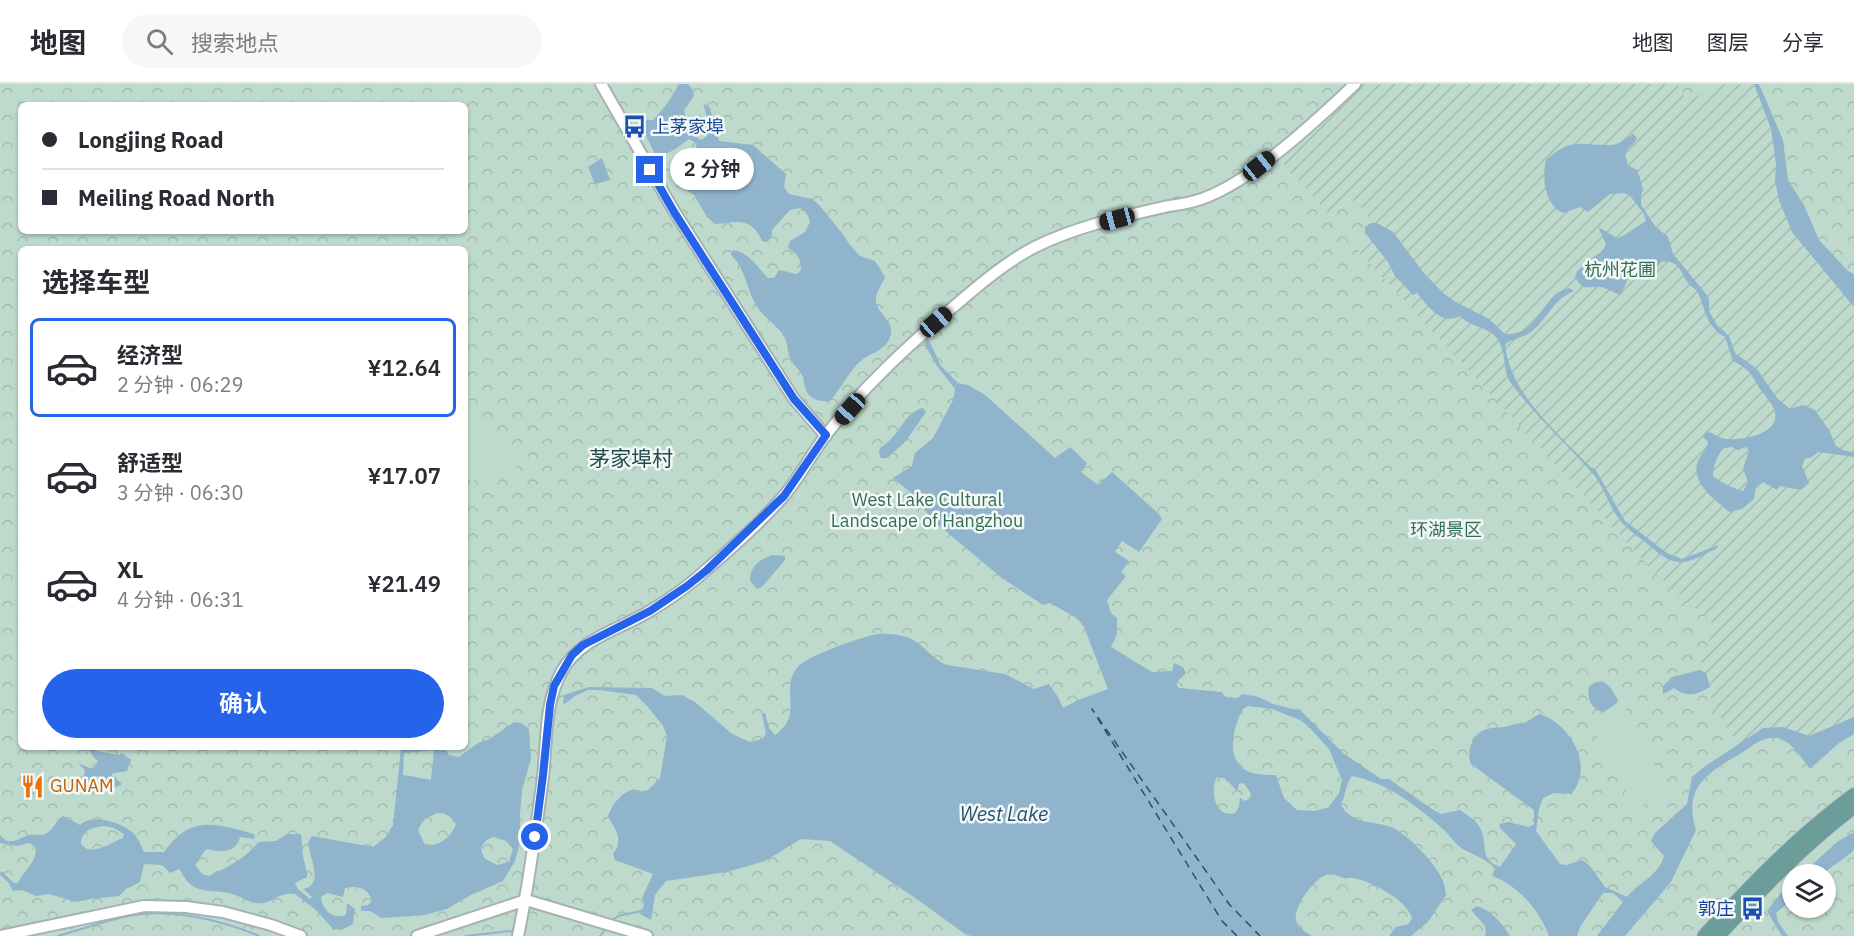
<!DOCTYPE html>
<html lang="zh">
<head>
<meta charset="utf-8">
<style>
	:root { --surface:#fff; --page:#f7f7f7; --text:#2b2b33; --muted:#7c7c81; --line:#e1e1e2; --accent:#2563eb }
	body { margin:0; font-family:"IBM Plex Sans","Noto Sans SC",sans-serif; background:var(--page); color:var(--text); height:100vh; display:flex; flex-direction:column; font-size:22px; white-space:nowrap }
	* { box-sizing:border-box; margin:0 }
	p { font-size:20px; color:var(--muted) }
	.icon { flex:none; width:33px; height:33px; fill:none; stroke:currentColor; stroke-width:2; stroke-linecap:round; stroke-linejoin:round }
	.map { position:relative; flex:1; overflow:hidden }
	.drawer { position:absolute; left:18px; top:162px; width:450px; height:504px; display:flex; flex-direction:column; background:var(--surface); border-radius:9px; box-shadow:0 2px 4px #0004 }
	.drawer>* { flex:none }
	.hud { position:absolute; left:18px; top:18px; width:450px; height:132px; border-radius:9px; box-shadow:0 2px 4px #0004; display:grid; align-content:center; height:132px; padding:0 24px; background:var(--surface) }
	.buttons { position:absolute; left:1782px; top:780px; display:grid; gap:12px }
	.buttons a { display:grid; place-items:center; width:54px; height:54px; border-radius:50%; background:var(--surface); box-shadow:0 2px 4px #0004; font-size:30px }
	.end { position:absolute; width:27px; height:27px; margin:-14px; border:8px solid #2563eb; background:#fff; box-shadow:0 0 0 3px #fff }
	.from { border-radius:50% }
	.bubble { position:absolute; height:42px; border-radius:21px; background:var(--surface); box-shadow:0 2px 4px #0004; font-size:20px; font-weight:600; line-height:42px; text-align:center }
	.car { position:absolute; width:18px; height:36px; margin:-18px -9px; border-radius:8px; box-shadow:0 0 4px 2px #0007; background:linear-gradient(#222 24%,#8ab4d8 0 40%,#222 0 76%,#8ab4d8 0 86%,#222 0) }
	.hud b { display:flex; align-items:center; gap:21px; height:57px; font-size:22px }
	.hud b+b { border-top:2px solid var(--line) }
	.hud i { width:15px; height:15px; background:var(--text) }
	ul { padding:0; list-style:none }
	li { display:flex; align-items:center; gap:18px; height:99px; margin:0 12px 9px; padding:0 12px; border:3px solid transparent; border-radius:9px }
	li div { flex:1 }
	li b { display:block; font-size:22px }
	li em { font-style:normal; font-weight:600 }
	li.selected { border-color:var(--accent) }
	li>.icon { width:54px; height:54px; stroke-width:1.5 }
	h2 { padding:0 24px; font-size:27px; line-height:72px }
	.cta { display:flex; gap:12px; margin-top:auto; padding:12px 24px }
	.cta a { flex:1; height:69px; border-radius:36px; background:var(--accent); color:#fff; font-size:24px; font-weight:600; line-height:69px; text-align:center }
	header { display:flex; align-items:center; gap:36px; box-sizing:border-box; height:84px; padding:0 30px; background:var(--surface); border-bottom:2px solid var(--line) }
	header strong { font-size:28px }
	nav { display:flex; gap:33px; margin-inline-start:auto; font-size:21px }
	.search { width:420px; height:54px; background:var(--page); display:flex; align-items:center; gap:15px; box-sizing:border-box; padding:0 21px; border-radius:33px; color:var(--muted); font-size:22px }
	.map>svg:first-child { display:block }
	.forest { fill:url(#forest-crowns); fill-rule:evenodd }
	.garden { fill:url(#garden-furrows) }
	.pitch { fill:#bedacc }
	.water { fill:#90b4cb; fill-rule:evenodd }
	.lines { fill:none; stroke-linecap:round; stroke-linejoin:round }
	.stream { stroke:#90b4cb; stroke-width:2 }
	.ferry { stroke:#245271; stroke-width:1.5; stroke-dasharray:8 6; stroke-linecap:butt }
	.minor-casing { stroke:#a6b3b2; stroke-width:14 }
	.major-casing { stroke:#c2c8c8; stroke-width:16 }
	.minor { stroke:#fff; stroke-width:10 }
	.major { stroke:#6c9d9b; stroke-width:14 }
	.route { stroke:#2563eb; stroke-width:8 }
	.labels { text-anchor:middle; stroke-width:5; stroke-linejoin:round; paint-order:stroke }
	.transit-label { font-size:18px; fill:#164399; stroke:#f3f8f7; text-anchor:start }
	.park-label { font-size:18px; fill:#326e57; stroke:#f3f8f7 }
	.food-label { font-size:18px; fill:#c56008; stroke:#f3f8f7; text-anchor:start }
	.water-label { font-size:20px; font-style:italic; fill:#245271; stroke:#f3f8f7 }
	.quarter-label { font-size:21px; fill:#224b4b; stroke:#f3f8f7 }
</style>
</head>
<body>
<header>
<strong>地图</strong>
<div class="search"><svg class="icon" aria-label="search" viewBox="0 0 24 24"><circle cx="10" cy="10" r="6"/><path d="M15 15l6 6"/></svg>搜索地点</div>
<nav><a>地图</a><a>图层</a><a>分享</a></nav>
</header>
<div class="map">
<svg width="1854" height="852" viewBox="0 0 1854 852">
	<defs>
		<pattern id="forest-crowns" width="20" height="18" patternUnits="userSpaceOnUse" patternTransform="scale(1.5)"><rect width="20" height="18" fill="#bedacc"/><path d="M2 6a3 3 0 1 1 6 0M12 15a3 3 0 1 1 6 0" fill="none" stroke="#a3bcb0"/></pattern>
		<pattern id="garden-furrows" width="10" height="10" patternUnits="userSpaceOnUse" patternTransform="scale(1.5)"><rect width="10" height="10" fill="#bedacc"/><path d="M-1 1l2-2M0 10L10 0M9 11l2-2" fill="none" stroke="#a3bcb0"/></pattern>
	</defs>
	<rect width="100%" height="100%" fill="#e3ebea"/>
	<path class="forest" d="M0 0H1854V852H0ZM21 21H465V147H21ZM21 165H465V663H21ZM1792 790H1826V824H1792Z"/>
	<path class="garden" d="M1361 0H1677L1687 17 1722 0H1758L1779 64 1790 126 1854 217V640L1810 657 1779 647 1741 664C1731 650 1700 602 1700 586 1701 576 1711 552 1714 541L1656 490 1354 162 1377 144 1354 115 1331 132 1278 74 1329 33Z"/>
	<path class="pitch" d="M465 311 517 384 510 389 506 384C501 396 492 397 480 396 474 396 472 398 465 396Z
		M1624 623 1668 707 1635 725 1590 640Z"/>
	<path class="water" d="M679 0H688L692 5 694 12 684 26 690 49 701 56 706 53 709 40 703 19 710 24 719 57 753 61 786 90 784 103 789 110 812 115 820 122 842 149 850 161 860 172 875 177 885 193C883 199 876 208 876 214 874 229 897 237 890 253 885 267 872 268 862 276 850 285 841 305 830 317 819 318 808 315 805 303 804 300 804 296 803 293 800 286 793 281 790 274 787 267 788 259 784 252 779 243 763 233 756 221 746 204 746 185 731 171L733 166C750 169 757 183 768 194H774L779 186 797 190 801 186C801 175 798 170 788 164L790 157 805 148 810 138 807 129 800 124 790 126 772 146V151L767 158 762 157C751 132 737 138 715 140L707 133 694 111 686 106 683 98V89L698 77 696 59 689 55 674 66 661 72 655 70 640 40 645 36H653C664 25 672 13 679 0Z
		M1754 0H1759L1783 56 1788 96 1804 121 1819 156 1848 187 1854 190V223L1792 148 1779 116 1775 97 1776 80 1771 45Z
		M1633 50 1637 54C1634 61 1628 63 1625 69L1628 81 1637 86 1640 94 1643 106 1641 111V121L1655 142 1668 153 1673 170 1707 211 1709 215V227L1717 241 1729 252 1735 269 1757 285 1777 314 1790 325 1803 321 1815 326 1829 346 1836 362 1843 366 1854 369V373L1818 368 1812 373 1805 375 1802 382 1809 399 1801 406 1780 402 1777 406 1763 398 1756 402 1754 415 1742 425 1729 428C1716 416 1692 400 1697 380 1699 371 1707 367 1708 358L1703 353 1706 348C1714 348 1719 355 1727 355 1745 357 1788 348 1772 321 1770 317 1766 314 1764 310 1750 293 1755 288 1733 277L1725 253C1706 243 1706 226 1698 209 1696 204 1691 203 1688 199 1680 188 1679 175 1661 178L1656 185C1651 185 1645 183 1641 184 1628 185 1627 203 1620 210 1613 209 1607 204 1601 203 1587 201 1584 209 1575 193L1577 187C1582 184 1583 181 1588 177 1596 170 1602 171 1606 160L1598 143 1617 154 1623 152 1646 137 1644 130 1631 113 1625 109 1610 110 1588 128 1580 123 1563 129C1544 120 1542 94 1546 76 1572 52 1582 62 1612 61 1620 60 1627 54 1633 50ZM1732 363 1738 366 1746 363 1749 366 1743 385 1748 398 1743 407C1739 407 1716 396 1713 392 1713 383 1717 371 1724 364Z
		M602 74 610 96 595 100 588 83Z
		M1371 139H1377L1393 148 1423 188 1443 209 1454 217 1489 235 1505 250C1533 252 1539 225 1556 210 1560 207 1565 205 1569 204L1574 207C1552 216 1549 234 1531 248 1523 254 1513 254 1505 260 1509 309 1558 349 1590 383L1595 385 1625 437 1667 469 1682 475 1719 461 1716 465C1706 469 1689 480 1678 478 1667 477 1658 469 1650 462 1640 453 1628 447 1619 435 1609 422 1604 404 1594 391 1567 360 1536 333 1511 299 1502 286 1507 269 1498 256 1489 242 1471 244 1460 232 1441 242 1428 222 1417 209L1413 211 1395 192 1388 178 1365 149V143Z
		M928 254 941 282 958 299 967 301 984 310 1055 374 1070 363 1087 379 1081 388 1098 401 1112 388 1159 430 1162 435 1139 468 1122 457 1115 468 1129 477 1121 488 1126 492 1107 516 1111 529 1117 534V550L1111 563 1152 588 1172 587 1174 579 1183 583 1186 589 1176 599 1179 604 1222 608 1225 613 1238 614 1242 610 1259 613 1273 620 1301 627 1343 669 1381 695H1389L1432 725 1441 730 1460 726C1468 732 1477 736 1481 746 1488 763 1479 775 1500 783L1516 760 1500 744 1499 740 1508 738 1529 743 1534 740V726L1471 680C1466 668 1472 651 1484 646 1491 643 1497 644 1504 643 1513 642 1513 639 1523 640L1539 630C1571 639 1595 684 1571 710L1554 709 1543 714 1539 725 1536 747 1560 780 1566 781 1582 776 1590 782 1605 803 1627 813C1641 796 1657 794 1664 772L1651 757 1655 749 1687 720 1692 693 1704 683 1763 644 1783 643 1809 652 1854 633V650L1839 659 1810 685C1801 674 1792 657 1777 654 1764 652 1753 661 1743 668 1710 688 1682 701 1696 746L1671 798 1625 852H1597L1623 818 1613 809H1603L1580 843 1577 852H1549C1540 827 1518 801 1492 792L1495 785C1487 774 1471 771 1460 763 1454 758 1449 751 1444 746 1417 722 1388 699 1352 692 1345 701 1346 711 1341 721 1351 740 1373 737 1391 743 1408 750 1436 780 1443 797 1445 802 1445 807 1446 811L1428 838 1411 852H1389L1396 843 1409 840 1412 834C1407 816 1371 797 1353 794 1348 793 1348 795 1343 794 1337 792 1333 789 1326 791 1314 795 1293 823 1296 836 1298 844 1305 848 1312 852H971L965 850 921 818 830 757 801 755 765 777 727 788 666 797 655 811 651 836 640 830 644 821 642 814 653 790 615 776 613 770C624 754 616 748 608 732 613 719 621 709 634 705L640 708 648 706 660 694 667 652 663 642 648 623 636 611 599 606H588L575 612 563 621 564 611 589 603 652 604 665 612 681 611 695 618 732 650 750 658 762 655 766 650 762 630 765 629 769 644 775 651C799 634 787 617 791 596 793 590 795 585 800 581 813 570 861 553 878 550 885 549 898 550 906 553 923 558 931 575 947 581L1005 590 1034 605 1049 600 1058 613 1063 624 1078 616 1108 605 1084 543 1077 534 1050 519 1043 521 1002 494 931 435 916 413 893 394 912 382 915 369 933 354 953 316 955 305 937 282 924 259ZM1248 622 1272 625 1300 636 1308 642 1329 665 1342 696 1339 709 1329 723 1315 727 1297 726 1284 714 1276 691C1269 691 1260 691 1253 689 1224 682 1232 644 1243 625ZM1217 693 1225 694 1237 707 1239 700 1244 699 1251 710 1250 714 1245 717 1240 714 1239 723 1235 729C1216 735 1209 707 1217 693Z
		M923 324 926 328 906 357 887 374H881L879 369 880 364C900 352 904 328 923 324Z
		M772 471 785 472V476L762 503 757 505 750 497C750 482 759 476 772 471Z
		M1700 586 1706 589 1710 603C1697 611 1686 614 1674 604L1663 610V602L1672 593Z
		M1601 597C1610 600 1615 610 1618 618L1604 628C1591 626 1585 613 1590 601Z
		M514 638 521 639 529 645 531 675 522 706 520 730V758L515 777 503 797 471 811 447 825 425 831 382 834 370 827H361V822L368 821 372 817C368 804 358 801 345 804L343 813 327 809 321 813C322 826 333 836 346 831L347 819 355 825 353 840 341 846 333 845 316 826 295 810C283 807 275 816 264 819 251 821 243 813 232 810 220 806 206 809 194 803 188 800 183 791 179 785L170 789 162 781 144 780 140 798 126 805 119 812 91 815 76 818 49 810 36 812 22 806 13 807 8 798 0 791 1 787 14 799H18C24 785 39 777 35 762L29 759 17 762 0 759V751L6 757C19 758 20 753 30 751 35 750 41 752 45 750 54 747 55 736 63 732L80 741C93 729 119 738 132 748 138 753 141 761 144 768H164C191 730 216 740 254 750L255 755 240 753C236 770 220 768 206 765L195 781 202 790 209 792C225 785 248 773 258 758L276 757 287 750H301L303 773 307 789V793L295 799 297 804 310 815 312 813 303 805C325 801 309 773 308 758L312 752 373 763 386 753 393 741 401 664 443 663 449 671 459 673 478 659 491 654ZM434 666 431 696 403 691 404 669ZM437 729C446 729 451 732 456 740 452 752 439 763 425 761L418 746 424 735ZM104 742 114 744 124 750 123 754C111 758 91 774 81 760 81 747 92 743 104 742ZM494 753 506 757 513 765 509 778 497 781 484 774 481 765C483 758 487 755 494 753Z
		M87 663H93L96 667 119 671 122 669 131 676 127 687 114 689 111 691 121 699V701L116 703 107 702 106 694 95 692 93 695 100 704H112L95 709 93 704 88 703 83 706 82 699 85 686 78 679 89 684H94L98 677 94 674Z
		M1854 748V765L1851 769 1822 790H1802L1837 758Z
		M1792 799V815L1776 829 1778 838 1788 852H1782L1767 827 1781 809Z
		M1477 822C1492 827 1501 838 1510 852H1484L1486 850 1485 842 1471 826Z"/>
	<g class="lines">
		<path class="stream" d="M610 838C619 828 633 831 643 826
			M58 852C83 845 107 836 133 831 173 825 222 836 259 852
			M466 852 510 847 516 849
			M600 852 607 843"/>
		<path class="ferry" d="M1237 852 1222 837 1092 625 1229 820 1260 852"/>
		<defs>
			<path id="minor" d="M601 0 674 127 794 315 826 352
				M526 816 647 852
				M0 852 144 822 186 823 223 828 271 841 301 852
				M417 852 526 816
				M518 852C529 800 536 746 543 693 547 658 544 619 562 587 580 554 619 546 650 527 670 515 690 501 707 485 733 463 759 440 782 414 799 395 810 372 826 351 862 304 908 262 952 224 978 202 1004 179 1035 163 1075 143 1120 133 1164 123 1174 121 1185 120 1195 117 1246 103 1316 37 1355 0"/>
			<path id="major" d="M1704 852C1751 801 1798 752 1854 711
				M1718 852C1760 807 1804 760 1854 723"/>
		</defs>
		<use href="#minor" class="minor-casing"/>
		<use href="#major" class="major-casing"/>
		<use href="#minor" class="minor"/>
		<use href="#major" class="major"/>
	</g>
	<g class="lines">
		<path class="route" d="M535 753 543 691 550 621 554 602 572 571 583 561 650 527 687 502 707 486 784 412 826 351 794 315 674 128 650 86"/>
	</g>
	<defs>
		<symbol id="bus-bare" viewBox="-9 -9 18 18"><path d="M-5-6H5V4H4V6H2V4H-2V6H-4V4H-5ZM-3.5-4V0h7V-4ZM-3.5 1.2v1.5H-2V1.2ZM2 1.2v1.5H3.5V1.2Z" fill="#1a4fb4" stroke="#f3f8f7" stroke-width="2.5" paint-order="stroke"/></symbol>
		<symbol id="restaurant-bare" viewBox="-9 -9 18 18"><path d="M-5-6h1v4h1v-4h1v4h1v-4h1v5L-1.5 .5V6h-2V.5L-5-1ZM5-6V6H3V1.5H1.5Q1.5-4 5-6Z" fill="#e8710a" stroke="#f3f8f7" stroke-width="2.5" paint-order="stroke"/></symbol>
	</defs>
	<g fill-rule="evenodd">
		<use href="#bus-bare" x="618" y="26" width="33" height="33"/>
		<use href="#restaurant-bare" x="16" y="686" width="33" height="33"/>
		<use href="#bus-bare" x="1736" y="808" width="33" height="33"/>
	</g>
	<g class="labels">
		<g class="transit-label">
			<text x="652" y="49">上茅家埠</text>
			<text x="1734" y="831" text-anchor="end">郭庄</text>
		</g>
		<g class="park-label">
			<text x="1620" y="192">杭州花圃</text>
			<text x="927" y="422">West Lake Cultural<tspan x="927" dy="21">Landscape of Hangzhou</tspan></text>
			<text x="1446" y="452">环湖景区</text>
		</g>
		<g class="food-label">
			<text x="50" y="708">GUNAM</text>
		</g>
		<g class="water-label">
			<text x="1004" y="737">West Lake</text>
		</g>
		<g class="quarter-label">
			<text x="631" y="382">茅家埠村</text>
		</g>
	</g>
</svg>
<div class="buttons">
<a><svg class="icon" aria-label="layers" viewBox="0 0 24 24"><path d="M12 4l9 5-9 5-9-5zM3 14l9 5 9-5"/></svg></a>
</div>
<i class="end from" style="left:535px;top:753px"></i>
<i class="end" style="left:650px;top:86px"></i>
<div class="bubble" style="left:670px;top:64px;width:84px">2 分钟</div>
<i class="car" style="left:1259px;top:82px;rotate:51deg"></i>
<i class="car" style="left:1117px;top:135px;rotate:255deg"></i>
<i class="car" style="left:936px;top:238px;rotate:49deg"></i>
<i class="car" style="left:850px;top:325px;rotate:222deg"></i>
<div class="hud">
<b><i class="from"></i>Longjing Road</b>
<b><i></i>Meiling Road North</b>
</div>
<section class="drawer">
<h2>选择车型</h2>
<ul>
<li class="selected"><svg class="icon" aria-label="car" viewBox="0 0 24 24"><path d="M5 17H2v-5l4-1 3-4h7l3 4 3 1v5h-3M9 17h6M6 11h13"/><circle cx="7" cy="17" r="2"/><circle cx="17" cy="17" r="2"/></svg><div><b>经济型</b><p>2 分钟 · 06:29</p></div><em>¥12.64</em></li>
<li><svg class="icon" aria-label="car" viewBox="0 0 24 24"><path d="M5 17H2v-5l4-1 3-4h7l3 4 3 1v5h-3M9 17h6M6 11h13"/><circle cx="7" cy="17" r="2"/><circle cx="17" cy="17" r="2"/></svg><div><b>舒适型</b><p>3 分钟 · 06:30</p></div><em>¥17.07</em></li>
<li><svg class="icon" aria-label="car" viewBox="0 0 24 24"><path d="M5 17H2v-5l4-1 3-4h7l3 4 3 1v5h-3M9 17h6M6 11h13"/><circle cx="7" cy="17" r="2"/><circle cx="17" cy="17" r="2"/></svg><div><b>XL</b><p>4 分钟 · 06:31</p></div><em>¥21.49</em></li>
</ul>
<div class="cta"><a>确认</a></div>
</section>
</div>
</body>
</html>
